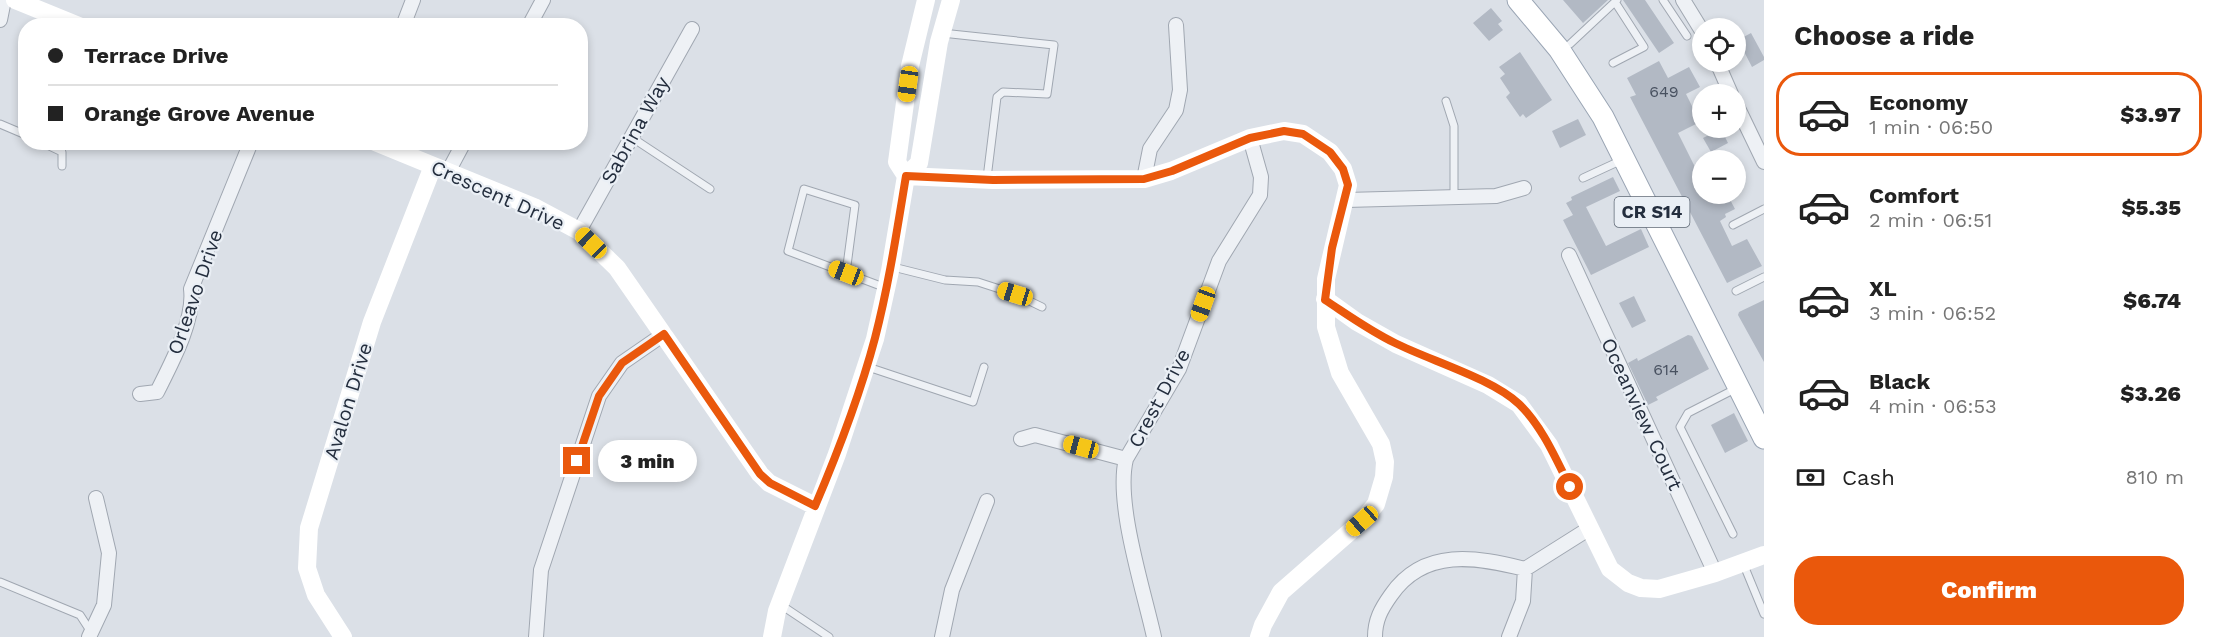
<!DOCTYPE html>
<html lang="en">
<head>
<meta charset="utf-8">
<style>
	:root { --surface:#fff; --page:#f6f6f6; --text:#222; --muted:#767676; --line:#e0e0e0; --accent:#ea580c }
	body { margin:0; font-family:"Work Sans",sans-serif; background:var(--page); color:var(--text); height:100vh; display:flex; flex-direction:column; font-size:22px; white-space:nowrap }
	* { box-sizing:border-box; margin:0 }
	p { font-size:20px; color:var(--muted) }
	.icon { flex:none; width:33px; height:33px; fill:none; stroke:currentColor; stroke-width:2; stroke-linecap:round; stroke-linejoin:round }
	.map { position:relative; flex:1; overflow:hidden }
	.sheet { display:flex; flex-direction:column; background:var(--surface); width:450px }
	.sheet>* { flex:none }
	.hud { position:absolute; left:18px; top:18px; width:570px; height:132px; border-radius:24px; box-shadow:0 3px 9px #0003; display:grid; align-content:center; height:132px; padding:0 30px; background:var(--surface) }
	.tools { position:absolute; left:1692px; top:18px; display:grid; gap:12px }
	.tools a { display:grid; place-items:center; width:54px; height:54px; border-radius:50%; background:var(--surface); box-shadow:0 3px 9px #0003; font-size:30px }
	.end { position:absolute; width:27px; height:27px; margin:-14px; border:8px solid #ea580c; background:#fff; box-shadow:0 0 0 3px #fff }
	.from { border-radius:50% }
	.bubble { position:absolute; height:42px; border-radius:21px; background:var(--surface); box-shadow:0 3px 9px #0003; font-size:20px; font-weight:800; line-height:42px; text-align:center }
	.car { position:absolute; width:18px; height:36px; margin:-18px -9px; border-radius:8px; box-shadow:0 0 4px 2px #0007; background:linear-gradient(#f5c518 24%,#345 0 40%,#f5c518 0 76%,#345 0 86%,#f5c518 0) }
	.hud b { display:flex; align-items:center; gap:21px; height:57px; font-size:22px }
	.hud b+b { border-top:2px solid var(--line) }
	.hud i { width:15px; height:15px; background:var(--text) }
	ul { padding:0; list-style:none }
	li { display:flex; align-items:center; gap:18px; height:84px; margin:0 12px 9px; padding:0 18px; border:3px solid transparent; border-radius:24px }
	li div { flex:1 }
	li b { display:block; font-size:22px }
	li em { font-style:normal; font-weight:800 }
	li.active { border-color:var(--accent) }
	li>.icon { width:54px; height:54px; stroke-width:1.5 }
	h2 { padding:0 30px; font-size:27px; line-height:72px }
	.pay { display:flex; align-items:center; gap:15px; height:66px; padding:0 30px; font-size:22px }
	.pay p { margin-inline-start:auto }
	.action { display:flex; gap:12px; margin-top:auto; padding:12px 30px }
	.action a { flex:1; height:69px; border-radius:24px; background:var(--accent); color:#fff; font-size:24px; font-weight:800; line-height:69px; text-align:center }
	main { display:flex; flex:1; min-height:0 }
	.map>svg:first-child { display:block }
	.building { fill:#b2b9c4 }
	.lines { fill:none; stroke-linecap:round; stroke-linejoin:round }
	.lane-casing { stroke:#a0a7b1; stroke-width:9 }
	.street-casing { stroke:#a0a7b1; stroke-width:16 }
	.primary-casing { stroke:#9aa5b4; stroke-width:23 }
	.lane { stroke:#eef1f5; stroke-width:7 }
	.street { stroke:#eef1f5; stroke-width:14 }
	.secondary { stroke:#fff; stroke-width:18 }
	.primary { stroke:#fff; stroke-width:21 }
	.route { stroke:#ea580c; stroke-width:8 }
	.labels { text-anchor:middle; stroke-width:4.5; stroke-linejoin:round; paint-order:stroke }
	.number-label { font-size:16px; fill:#485160 }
	.shield { fill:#eaeff5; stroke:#5f6875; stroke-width:1.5 }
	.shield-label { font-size:18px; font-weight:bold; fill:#242e3e }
	.street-label { font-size:20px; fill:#242e3e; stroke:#eaeff5 }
</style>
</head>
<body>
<main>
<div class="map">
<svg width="1764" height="637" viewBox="0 0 1764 637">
	<rect width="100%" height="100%" fill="#dbe0e7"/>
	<path class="building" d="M1563 0H1608L1583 23Z
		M1623 0H1645L1674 43 1659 53Z
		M1491 8 1502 21 1498 24 1503 30 1489 41 1473 23Z
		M1751 33 1764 57V60L1752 67 1738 40Z
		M1520 52 1552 100 1526 118 1523 114 1520 117 1506 97 1510 93 1500 78 1505 74 1499 67Z
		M1659 61 1668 78 1689 67 1700 87 1686 94 1700 122 1678 133 1702 181V194H1727L1735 209 1725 214 1726 217 1720 221 1732 246 1747 239 1762 266 1727 283 1630 97 1636 95 1627 78Z
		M1578 119 1586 135 1560 148 1552 131Z
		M1721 129 1728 143 1711 152 1703 138Z
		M1613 177 1620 191 1586 207 1606 246 1641 229 1649 247 1591 275 1563 220 1573 215 1566 203 1572 200 1571 197Z
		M1634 296 1646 321 1632 328 1619 303Z
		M1764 300V362L1738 315 1739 312Z
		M1688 335 1692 336 1709 369 1656 397 1658 400 1648 405 1628 363 1637 358 1638 361Z
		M1734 413 1748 441 1725 453 1711 425Z"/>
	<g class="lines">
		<defs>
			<path id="lane" d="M1663 0 1687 36
				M942 33 1054 45 1047 94 1003 92 997 97 987 178
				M1570 44 1617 0
				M1613 63 1644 47 1615 2
				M1446 101 1454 126V197
				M0 124 26 135
				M631 137 710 189
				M41 142 62 152V166
				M1583 178 1622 160
				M1733 225 1764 209
				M893 267 945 280 978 282 1015 294 1042 307
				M846 273 855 205 804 189 788 251 886 288
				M1736 291 1764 277
				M868 367 973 402 984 367
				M1733 534 1680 427 1688 413 1737 388
				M1743 563 1764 614
				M0 582 80 615 91 632
				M781 605 829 637"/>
			<path id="street" d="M1683 0 1702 31
				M0 20 4 0
				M403 26 413 0
				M529 26 543 0
				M1717 62 1731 94
				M1736 104 1764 162
				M448 172 464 142
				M1144 179 1150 149 1176 110 1180 90 1176 25
				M1346 200 1496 196 1524 188
				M579 231 692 29
				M1569 255 1715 573
				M140 394 157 392C171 364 195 320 191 289L251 142
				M1021 439 1035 435 1126 459
				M89 637 104 605 109 553 96 498
				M536 637 541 570 599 396 622 363 664 334
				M942 637 952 590 987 501
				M1154 637C1144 591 1115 503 1126 459L1179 369 1219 261 1260 195 1261 177 1250 138
				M1375 637C1375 620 1381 609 1391 595 1424 547 1477 557 1525 569L1590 528
				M1509 637 1523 601 1525 569"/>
			<path id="primary" d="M1518 0 1559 49 1603 117 1764 438"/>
		</defs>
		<use href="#lane" class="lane-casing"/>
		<use href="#street" class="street-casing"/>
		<use href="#primary" class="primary-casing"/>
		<use href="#lane" class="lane"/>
		<use href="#street" class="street"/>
		<path class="secondary" d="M15 0 79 26
			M375 142 534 207 579 231 617 268 760 474 769 483 815 506
			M906 176 993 180 1144 179 1171 171 1250 138 1284 131 1303 134 1330 152 1343 169 1348 185 1326 279V327L1340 373 1381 444 1385 462 1384 477 1376 504 1362 521 1281 592 1263 625 1259 637
			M906 176 897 162 910 66 926 0
			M1325 299 1357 322 1396 344 1488 385 1519 404 1549 445 1610 569 1628 583 1641 588 1659 589 1715 573 1764 555
			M343 637 316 595 307 568 309 528 372 322 433 166
			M772 637 777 611 837 454 875 339 890 271 906 176 919 163 939 42 951 0"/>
		<use href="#primary" class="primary"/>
	</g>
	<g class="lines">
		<path class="route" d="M577 461 599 396 622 363 664 334 760 474 770 483 815 506C838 452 860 395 875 338 889 284 897 230 906 176L993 180 1144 179 1172 171 1250 138 1284 131 1303 134 1330 152 1343 169 1348 185 1332 248 1325 300C1348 315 1370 331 1395 343 1431 361 1491 378 1519 404 1542 426 1556 459 1570 487"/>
	</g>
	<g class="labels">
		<g class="number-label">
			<text x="1664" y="97">649</text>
			<text x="1666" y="375">614</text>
		</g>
		<rect class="shield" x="1614.5" y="197" width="75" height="30" rx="4.5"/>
		<g class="shield-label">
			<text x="1652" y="218">CR S14</text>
		</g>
		<g class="street-label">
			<text transform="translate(635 130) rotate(-61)" y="7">Sabrina Way</text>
			<text transform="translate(498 195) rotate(24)" y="7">Crescent Drive</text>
			<text transform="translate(195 292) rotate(-71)" y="7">Orleavo Drive</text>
			<text transform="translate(1159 398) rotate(-62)" y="7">Crest Drive</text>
			<text transform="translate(348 401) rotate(-73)" y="7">Avalon Drive</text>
			<text transform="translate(1642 414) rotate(65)" y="7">Oceanview Court</text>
		</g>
	</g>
</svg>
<div class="tools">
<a><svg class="icon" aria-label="locate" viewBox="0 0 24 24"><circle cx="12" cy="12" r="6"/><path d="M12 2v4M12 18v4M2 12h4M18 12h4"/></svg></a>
<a>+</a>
<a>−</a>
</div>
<i class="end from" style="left:1570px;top:487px"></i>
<i class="end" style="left:577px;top:461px"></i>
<div class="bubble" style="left:598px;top:440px;width:99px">3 min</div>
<i class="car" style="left:908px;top:84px;rotate:188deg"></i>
<i class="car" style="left:591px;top:243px;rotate:314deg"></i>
<i class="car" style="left:846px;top:273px;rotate:291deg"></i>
<i class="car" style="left:1015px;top:294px;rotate:287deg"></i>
<i class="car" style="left:1203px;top:304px;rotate:200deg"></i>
<i class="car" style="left:1081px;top:447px;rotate:285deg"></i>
<i class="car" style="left:1362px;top:521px;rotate:229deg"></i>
<div class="hud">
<b><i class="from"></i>Terrace Drive</b>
<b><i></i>Orange Grove Avenue</b>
</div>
</div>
<section class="sheet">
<h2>Choose a ride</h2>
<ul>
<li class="active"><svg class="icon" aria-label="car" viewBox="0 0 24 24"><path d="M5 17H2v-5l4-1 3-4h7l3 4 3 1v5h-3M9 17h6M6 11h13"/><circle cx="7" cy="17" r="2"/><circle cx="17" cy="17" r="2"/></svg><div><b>Economy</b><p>1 min · 06:50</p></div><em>$3.97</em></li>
<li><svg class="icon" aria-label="car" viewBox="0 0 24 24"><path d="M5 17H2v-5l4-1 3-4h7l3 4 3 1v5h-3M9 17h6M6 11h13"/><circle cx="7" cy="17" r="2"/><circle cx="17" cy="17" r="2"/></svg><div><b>Comfort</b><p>2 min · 06:51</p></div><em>$5.35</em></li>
<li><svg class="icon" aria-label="car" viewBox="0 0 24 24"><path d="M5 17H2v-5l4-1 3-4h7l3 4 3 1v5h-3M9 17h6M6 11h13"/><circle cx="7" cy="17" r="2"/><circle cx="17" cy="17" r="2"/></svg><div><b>XL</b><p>3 min · 06:52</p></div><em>$6.74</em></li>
<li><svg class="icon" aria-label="car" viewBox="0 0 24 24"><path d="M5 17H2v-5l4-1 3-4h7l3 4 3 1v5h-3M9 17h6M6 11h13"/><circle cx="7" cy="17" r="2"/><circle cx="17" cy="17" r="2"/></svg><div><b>Black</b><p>4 min · 06:53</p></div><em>$3.26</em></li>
</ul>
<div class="pay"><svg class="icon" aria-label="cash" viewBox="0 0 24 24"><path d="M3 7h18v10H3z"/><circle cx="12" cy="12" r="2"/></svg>Cash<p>810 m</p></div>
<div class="action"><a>Confirm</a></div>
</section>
</main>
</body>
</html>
